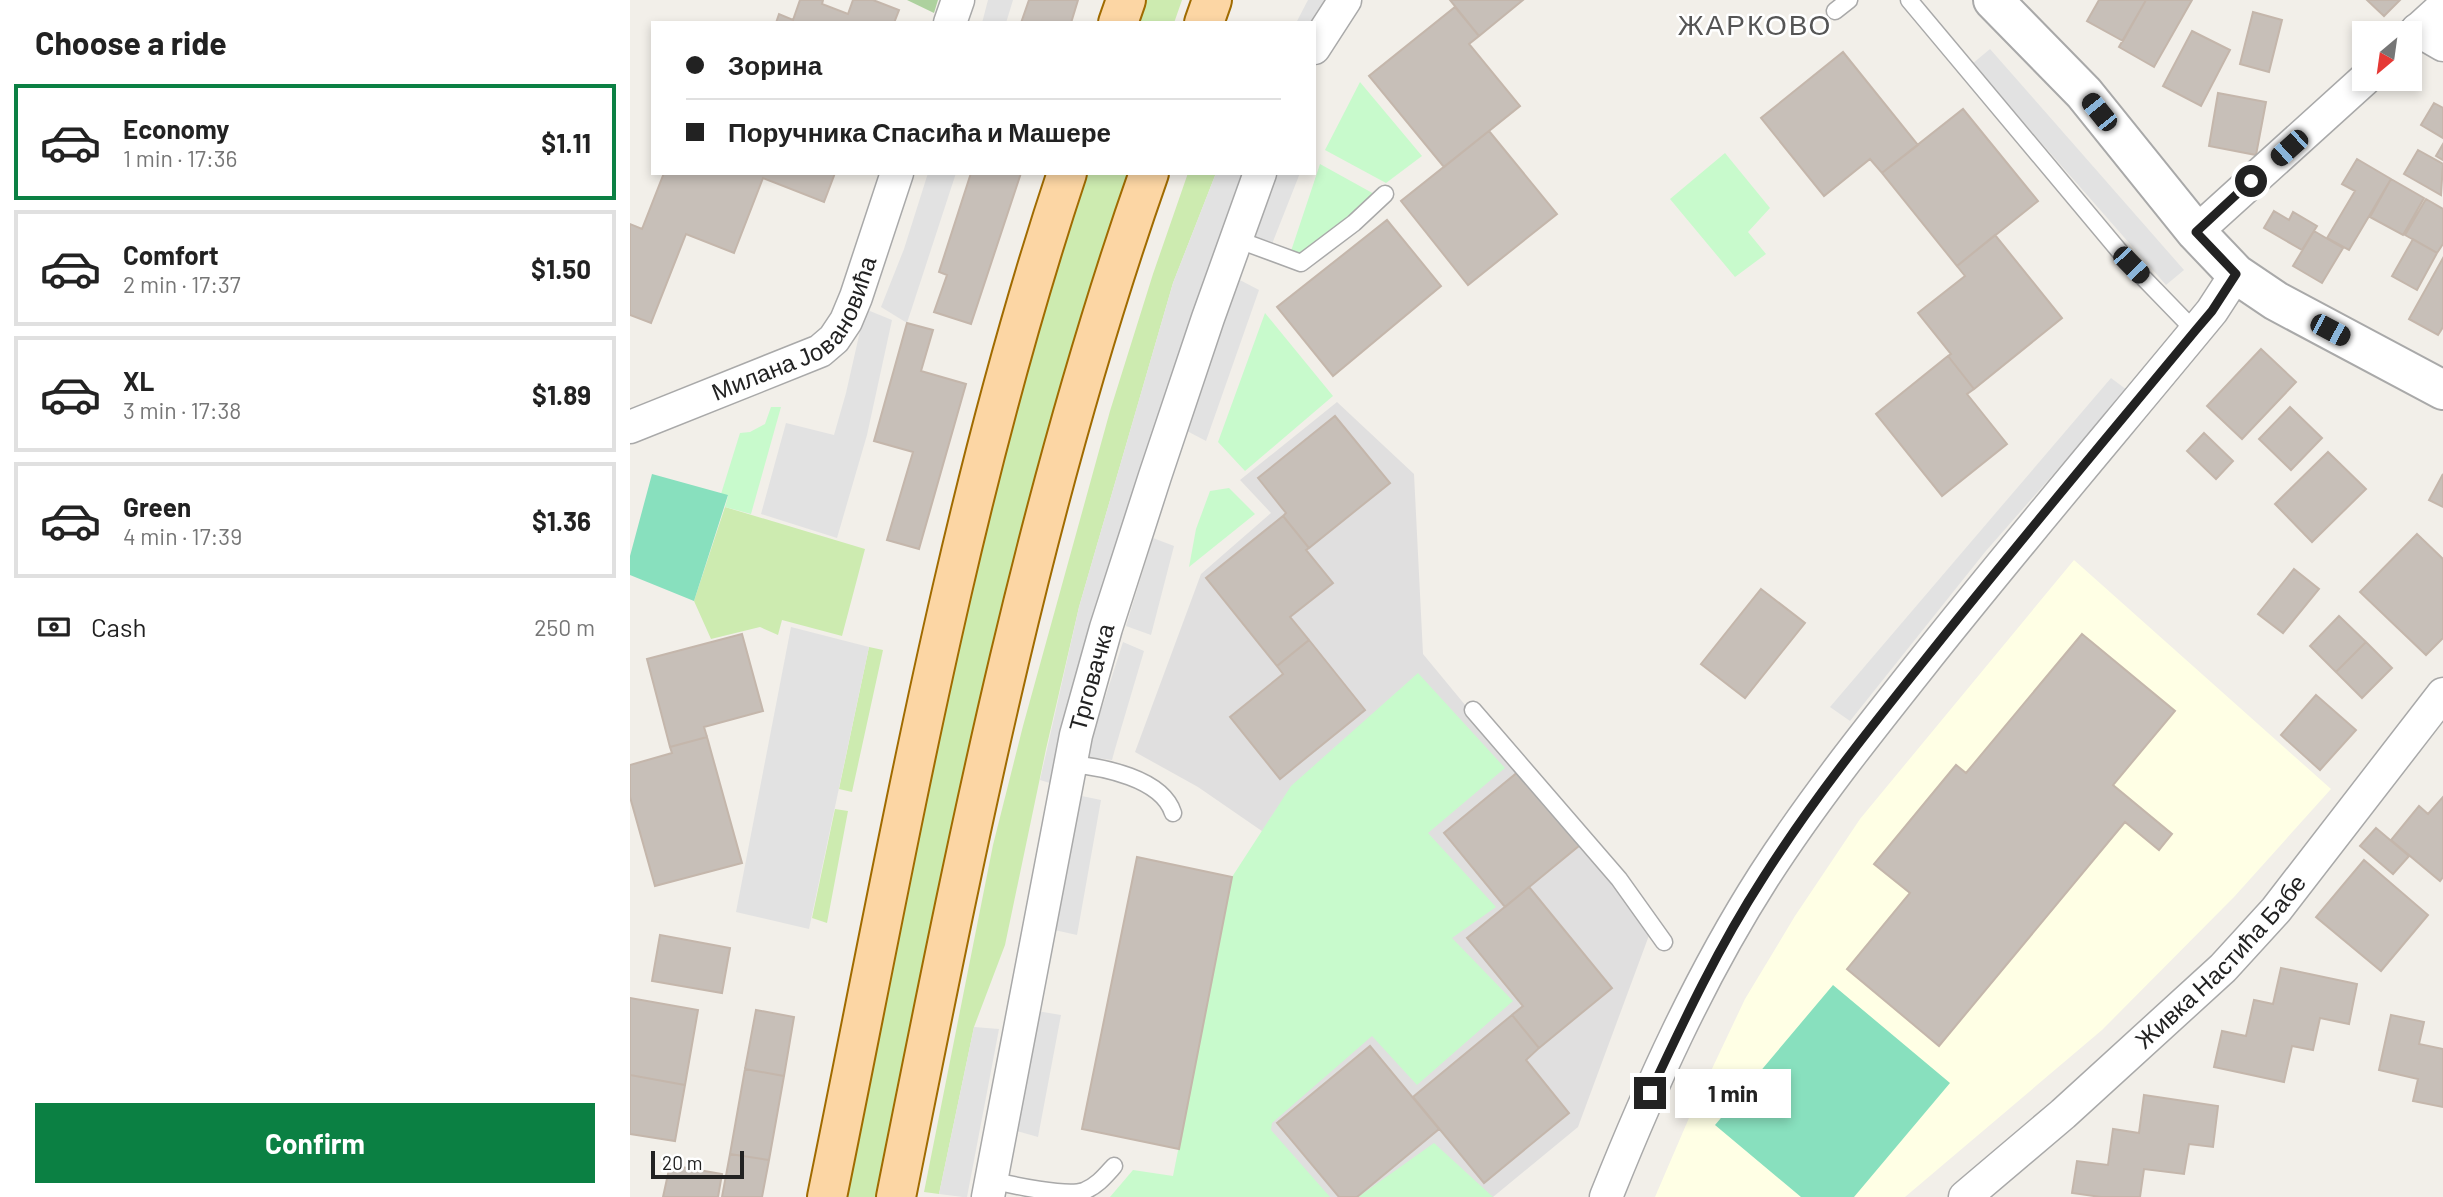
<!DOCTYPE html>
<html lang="en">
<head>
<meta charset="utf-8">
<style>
	:root { --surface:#fff; --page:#f2f2f2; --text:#222; --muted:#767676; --line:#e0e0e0; --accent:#0b8043 }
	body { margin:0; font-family:Barlow,sans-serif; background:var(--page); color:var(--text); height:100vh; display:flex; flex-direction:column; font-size:26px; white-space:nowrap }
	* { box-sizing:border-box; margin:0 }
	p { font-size:23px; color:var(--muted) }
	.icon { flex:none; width:38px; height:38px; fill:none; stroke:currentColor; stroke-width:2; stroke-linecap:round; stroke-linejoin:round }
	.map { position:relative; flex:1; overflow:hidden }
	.sheet { display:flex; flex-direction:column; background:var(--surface); width:630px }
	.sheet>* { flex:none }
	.banner { position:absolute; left:21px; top:21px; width:665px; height:154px; border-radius:0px; box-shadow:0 4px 10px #0003; display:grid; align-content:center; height:154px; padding:0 35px; background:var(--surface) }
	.needle { width:46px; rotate:209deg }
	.fabs { position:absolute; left:1722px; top:21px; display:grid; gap:14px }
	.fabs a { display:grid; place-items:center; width:70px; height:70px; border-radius:0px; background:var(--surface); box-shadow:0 4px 10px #0003; font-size:35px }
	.scale { position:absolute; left:21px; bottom:18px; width:93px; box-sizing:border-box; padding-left:7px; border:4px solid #222; border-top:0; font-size:19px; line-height:24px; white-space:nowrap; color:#222; -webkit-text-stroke:5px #fff; paint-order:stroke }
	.end { position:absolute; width:32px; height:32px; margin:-16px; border:9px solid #222; background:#fff; box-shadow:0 0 0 4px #fff }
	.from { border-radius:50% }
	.bubble { position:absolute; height:49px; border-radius:0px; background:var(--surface); box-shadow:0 4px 10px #0003; font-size:23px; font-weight:700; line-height:49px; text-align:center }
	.car { position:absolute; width:21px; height:42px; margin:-21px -10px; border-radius:9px; box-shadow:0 0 5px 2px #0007; background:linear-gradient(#222 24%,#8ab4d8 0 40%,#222 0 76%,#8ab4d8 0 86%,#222 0) }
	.banner b { display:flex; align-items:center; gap:24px; height:66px; font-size:26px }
	.banner b+b { border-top:2px solid var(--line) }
	.banner i { width:18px; height:18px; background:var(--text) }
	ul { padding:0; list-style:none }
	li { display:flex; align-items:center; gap:21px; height:116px; margin:0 14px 10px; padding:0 21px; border:4px solid var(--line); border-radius:0px }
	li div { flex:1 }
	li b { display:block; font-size:26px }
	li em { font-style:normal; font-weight:700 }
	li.current { border-color:var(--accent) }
	li>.icon { width:63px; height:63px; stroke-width:1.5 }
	h2 { padding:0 35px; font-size:32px; line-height:84px }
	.pay { display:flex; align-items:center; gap:18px; height:77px; padding:0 35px; font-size:26px }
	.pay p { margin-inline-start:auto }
	.cta { display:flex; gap:14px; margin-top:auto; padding:14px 35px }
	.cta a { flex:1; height:80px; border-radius:0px; background:var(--accent); color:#fff; font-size:28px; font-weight:700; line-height:80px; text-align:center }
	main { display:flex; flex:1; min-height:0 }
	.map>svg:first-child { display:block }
	.residential { fill:#e0dfdf }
	.education { fill:#ffffe5 }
	.grass { fill:#cdebb0 }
	.forest { fill:#add19e }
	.park { fill:#c8facc }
	.pitch { fill:#88e0be }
	.parking { fill:#e2e2e2 }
	.building { fill:#c7bfb8; stroke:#c4b6ab; stroke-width:2 }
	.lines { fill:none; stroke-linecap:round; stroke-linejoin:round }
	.service-casing { stroke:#a9a9a9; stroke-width:19 }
	.minor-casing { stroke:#a9a9a9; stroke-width:35 }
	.tertiary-casing { stroke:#a9a9a9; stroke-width:42 }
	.primary-casing { stroke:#a06b00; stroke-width:42 }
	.service { stroke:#fff; stroke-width:16 }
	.minor { stroke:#fff; stroke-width:32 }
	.tertiary { stroke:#fff; stroke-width:38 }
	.primary { stroke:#fcd6a4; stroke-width:38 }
	.route { stroke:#222; stroke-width:9 }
	.labels { text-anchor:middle; stroke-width:5; stroke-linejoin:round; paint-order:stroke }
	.street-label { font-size:24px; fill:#222; stroke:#fff }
	.quarter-label { font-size:28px; letter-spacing:2px; fill:#555; stroke:#fff }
</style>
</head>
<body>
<main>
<section class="sheet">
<h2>Choose a ride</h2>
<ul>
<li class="current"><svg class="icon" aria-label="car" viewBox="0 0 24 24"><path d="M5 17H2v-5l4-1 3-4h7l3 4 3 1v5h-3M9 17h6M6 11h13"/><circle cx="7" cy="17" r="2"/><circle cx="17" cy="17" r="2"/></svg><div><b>Economy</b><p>1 min · 17:36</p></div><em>$1.11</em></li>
<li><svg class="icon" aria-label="car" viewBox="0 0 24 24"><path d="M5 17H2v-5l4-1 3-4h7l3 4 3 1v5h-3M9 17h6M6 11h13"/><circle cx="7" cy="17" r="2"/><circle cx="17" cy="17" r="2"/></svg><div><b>Comfort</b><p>2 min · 17:37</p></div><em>$1.50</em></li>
<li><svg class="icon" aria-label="car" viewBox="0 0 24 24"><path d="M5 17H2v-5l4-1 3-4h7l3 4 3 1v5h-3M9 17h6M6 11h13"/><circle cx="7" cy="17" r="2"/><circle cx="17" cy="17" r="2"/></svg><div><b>XL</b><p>3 min · 17:38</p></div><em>$1.89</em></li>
<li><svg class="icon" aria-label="car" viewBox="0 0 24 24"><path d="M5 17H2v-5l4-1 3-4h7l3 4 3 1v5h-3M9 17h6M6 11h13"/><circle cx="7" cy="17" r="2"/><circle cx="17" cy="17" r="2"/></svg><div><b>Green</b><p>4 min · 17:39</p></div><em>$1.36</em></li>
</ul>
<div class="pay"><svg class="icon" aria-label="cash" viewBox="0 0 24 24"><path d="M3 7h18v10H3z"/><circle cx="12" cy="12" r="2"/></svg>Cash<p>250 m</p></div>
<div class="cta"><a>Confirm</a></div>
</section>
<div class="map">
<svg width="1813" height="1197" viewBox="0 0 1813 1197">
	<rect width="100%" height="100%" fill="#f2efe9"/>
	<path class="residential" d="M707 402 784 474 793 654 1021 930 948 1127 863 1197H564L642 838 568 787 505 752 571 574 641 513 610 480Z"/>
	<path class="education" d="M1444 560 1701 789 1604 897 1472 1030 1275 1197H1025L1062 1111 1115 999 1165 916 1230 819Z"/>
	<path class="grass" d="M514 0H552L544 23H505Z
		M456 173H501L405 478 343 732 250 1197H211L287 829 362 491Z
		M558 173H586L543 283 449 607 416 749 375 945 344 1027 309 1194 294 1192 363 845 393 726 480 411 523 274Z
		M95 507 235 549 212 636 152 620 148 635 130 627 81 639 64 601Z
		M239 647 253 650 222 792 209 789Z
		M205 809 218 811 197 923 182 918Z"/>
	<path class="forest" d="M277 0H308L304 13Z"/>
	<path class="park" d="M730 82 792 156 756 183 695 150Z
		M1095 153 1140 208 1118 232 1136 254 1105 277 1040 199Z
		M690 164 746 195 672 253 661 251Z
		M635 313 703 396 615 471 588 442Z
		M141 407H151L121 514 95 507 98 496 91 494 110 433 120 432 135 424Z
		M599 488 625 514 559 567 566 529 580 491Z
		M788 673 875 768 798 833 866 907 822 938 883 1001 787 1085 742 1036 642 1123 641 1130 700 1197H480L503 1170 543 1176 602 877 661 786Z
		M804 1143 863 1197H728Z"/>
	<path class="pitch" d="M22 474 98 495 64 601 0 575V556Z
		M1203 985 1320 1083 1224 1197H1171L1085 1125Z"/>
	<path class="parking" d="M358 0H383L376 23H352Z
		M678 0H697L684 23H666Z
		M1360 49 1554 270 1536 285 1342 64Z
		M298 173H326L277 323 251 307 274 249Z
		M586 173H617L578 268 501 499 423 784 410 780 449 607 543 283Z
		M643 173H670L642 244 621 236Z
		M606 278 629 290 576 441 557 431Z
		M235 309 262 320 237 435 207 538 131 514 156 423 204 435 216 393Z
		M1481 378 1497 390 1355 552 1220 721 1200 707Z
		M523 538 544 546 521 635 496 626Z
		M161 627 239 647 179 929 106 912Z
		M493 642 514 651 485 749 482 760 459 757 461 742Z
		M447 795 471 800 447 935 420 929Z
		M407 1011 431 1015 408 1137 383 1130Z
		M344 1027 369 1029 337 1197H333L309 1194Z"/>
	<path class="building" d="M170 0H193L192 4 218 14 223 0H243L269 10 264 23H146L149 14 163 20Z
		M399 0H448L441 23H391Z
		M820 0H893L849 36Z
		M1469 0H1516L1493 41 1457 21Z
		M1516 0H1562L1524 67 1489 47Z
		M1737 0H1770L1754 16Z
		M825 7 849 36 839 44 890 106 814 167 739 76Z
		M1623 12 1652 20 1639 72 1610 64Z
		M1562 31 1600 50 1571 106 1533 86Z
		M1213 52 1288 145 1252 173 1240 159 1194 196 1131 118Z
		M1588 93 1636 102 1626 155 1579 146Z
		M1804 103 1813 108V138L1791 125Z
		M1333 109 1408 201 1327 266 1252 173Z
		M859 131 927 214 838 285 771 201Z
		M1813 144V160L1806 156Z
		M1788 150 1813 164 1811 195 1774 174Z
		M1727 159 1761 179 1719 250 1697 238 1725 191 1712 184Z
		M34 173H205L194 202 133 178 104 253 56 234 21 323 0 315V224L12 229Z
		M341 173H391L341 324 304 312 317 275 309 272Z
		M1761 179 1794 198 1773 235 1740 217Z
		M1796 199 1813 209V244L1807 253 1775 235Z
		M1644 211 1659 220 1663 212 1687 226 1672 250 1634 228Z
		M757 220 811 286 703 376 647 307Z
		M1684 231 1713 248 1692 283 1663 266Z
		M1365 235 1432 318 1344 389 1318 356 1321 354 1288 313 1335 276 1327 266Z
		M1783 239 1807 253 1787 290 1762 276Z
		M1813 258V327L1808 335 1779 319Z
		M277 323 303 330 291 371 336 384 289 549 257 540 283 452 244 441Z
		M1631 349 1666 382 1612 439 1577 406Z
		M1318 356 1344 389 1337 394 1377 444 1312 496 1246 414Z
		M1660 407 1692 438 1661 470 1629 439Z
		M705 416 760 483 679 548 653 516 656 513 628 478Z
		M1574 433 1603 461 1586 479 1557 451Z
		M1698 452 1736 489 1682 542 1645 504Z
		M1813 474V507L1799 500Z
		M653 516 679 548 676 550 703 583 660 617 679 640 647 666 576 578Z
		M1787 534 1813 559V638L1796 655 1730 592Z
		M1664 569 1689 589 1653 633 1628 614Z
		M1131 589 1175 623 1115 698 1071 664Z
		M1709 616 1736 642 1706 672 1680 646Z
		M112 634 133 711 74 727 77 737 40 747 17 659Z
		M1452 634 1545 711 1483 785 1542 834 1529 850 1495 822 1309 1046 1217 969 1280 893 1244 864 1326 765 1336 773Z
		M679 640 735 710 650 779 600 717 653 674 647 666Z
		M1736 642 1762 668 1732 698 1706 672Z
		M1686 695 1726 730 1690 770 1651 735Z
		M77 737 112 863 25 886 0 797V765L42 753 40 747Z
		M889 771 950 845 875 907 814 833Z
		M1813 797V877L1810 881 1761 840 1789 806 1798 814Z
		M1746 828 1779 856 1763 874 1730 846Z
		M507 857 602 877 549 1149 452 1129Z
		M1734 860 1798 915 1751 971 1686 917Z
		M899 887 982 988 909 1048 882 1015 893 1006 837 938Z
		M30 935 100 948 92 993 22 981Z
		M1651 968 1727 984 1719 1024 1690 1018 1683 1050 1662 1046 1654 1082 1584 1067 1592 1031 1616 1036 1624 1000 1643 1004Z
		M0 998 68 1010 55 1085 0 1075Z
		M126 1010 164 1017 154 1076 115 1069Z
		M882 1015 909 1048 896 1060 939 1113 854 1183 783 1097Z
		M1761 1015 1794 1022 1789 1044 1813 1049V1107L1783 1101 1788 1079 1749 1070Z
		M740 1046 809 1129 727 1197H709L647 1123Z
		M115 1069 154 1076 139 1160 100 1154Z
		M0 1075 55 1085 45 1141 0 1134Z
		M1514 1095 1588 1106 1583 1147 1559 1144 1554 1174 1514 1169 1510 1197H1471L1442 1193 1447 1161 1478 1165 1483 1129 1509 1133Z
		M100 1154 139 1160 132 1197H92Z
		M40 1165 92 1174 88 1197H33Z"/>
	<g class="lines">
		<defs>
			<path id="service" d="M1279 0 1501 265 1565 331
				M1205 11 1219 0
				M606 239 671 263 724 223 755 194
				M843 710 989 879 1034 942
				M441 764C472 767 532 778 543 813
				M361 1180C381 1185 437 1197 454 1191 467 1186 475 1176 484 1166"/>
			<g id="minor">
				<path d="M320 23 328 0"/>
				<path d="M1787 30 1813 45"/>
				<path d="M1780 37 1813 7"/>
				<path d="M684 48 715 0"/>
				<path d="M1566 232 1735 79"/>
				<path id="s1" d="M0 427 190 351 204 339 216 321 226 297 267 173"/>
				<path id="s2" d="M358 1197 446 735 476 628 525 476 578 318 630 173"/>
				<path d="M976 1197C1020 1087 1070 976 1134 876 1181 803 1235 735 1289 667 1384 547 1484 430 1582 311L1606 274"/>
				<path id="s3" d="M1335 1197 1433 1114 1593 968 1646 910 1813 694"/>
			</g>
			<path id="tertiary" d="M1363 0 1454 93 1566 232 1606 274 1646 301 1813 390"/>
			<path id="primary" d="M488 23 496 0
				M574 23 582 0
				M197 1197C267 854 326 507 437 173
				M266 1197C335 852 402 506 519 173"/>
		</defs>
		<use href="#service" class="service-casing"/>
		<use href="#minor" class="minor-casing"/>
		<use href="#tertiary" class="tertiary-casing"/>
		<use href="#primary" class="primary-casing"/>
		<use href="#service" class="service"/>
		<use href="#minor" class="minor"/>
		<use href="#tertiary" class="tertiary"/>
		<use href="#primary" class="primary"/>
	</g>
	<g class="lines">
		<path class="route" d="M1020 1093C1054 1020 1089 946 1133 878 1181 802 1237 732 1293 662 1382 550 1474 441 1565 331L1582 311 1606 274 1566 232 1621 181"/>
	</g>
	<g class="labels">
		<g class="street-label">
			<text dy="8" stroke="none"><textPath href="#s1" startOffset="201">Милана Јовановића</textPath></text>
			<text dy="8" stroke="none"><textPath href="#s2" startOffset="530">Трговачка</textPath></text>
			<text dy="8" stroke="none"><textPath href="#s3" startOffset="348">Живка Настића Бабе</textPath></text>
		</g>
		<g class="quarter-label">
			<text x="1125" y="35">ЖАРКОВО</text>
		</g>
	</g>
</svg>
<div class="fabs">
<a><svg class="needle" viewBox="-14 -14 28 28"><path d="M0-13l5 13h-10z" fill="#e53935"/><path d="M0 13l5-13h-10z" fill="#767676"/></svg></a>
</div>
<div class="scale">20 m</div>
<i class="end from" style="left:1621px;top:181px"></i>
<i class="end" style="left:1020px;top:1093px"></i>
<div class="bubble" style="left:1045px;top:1069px;width:116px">1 min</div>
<i class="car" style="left:1469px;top:112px;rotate:321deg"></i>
<i class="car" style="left:1659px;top:148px;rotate:228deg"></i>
<i class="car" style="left:1501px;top:265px;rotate:136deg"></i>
<i class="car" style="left:1700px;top:330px;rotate:118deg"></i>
<div class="banner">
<b><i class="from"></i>Зорина</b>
<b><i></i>Поручника Спасића и Машере</b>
</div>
</div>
</main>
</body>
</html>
